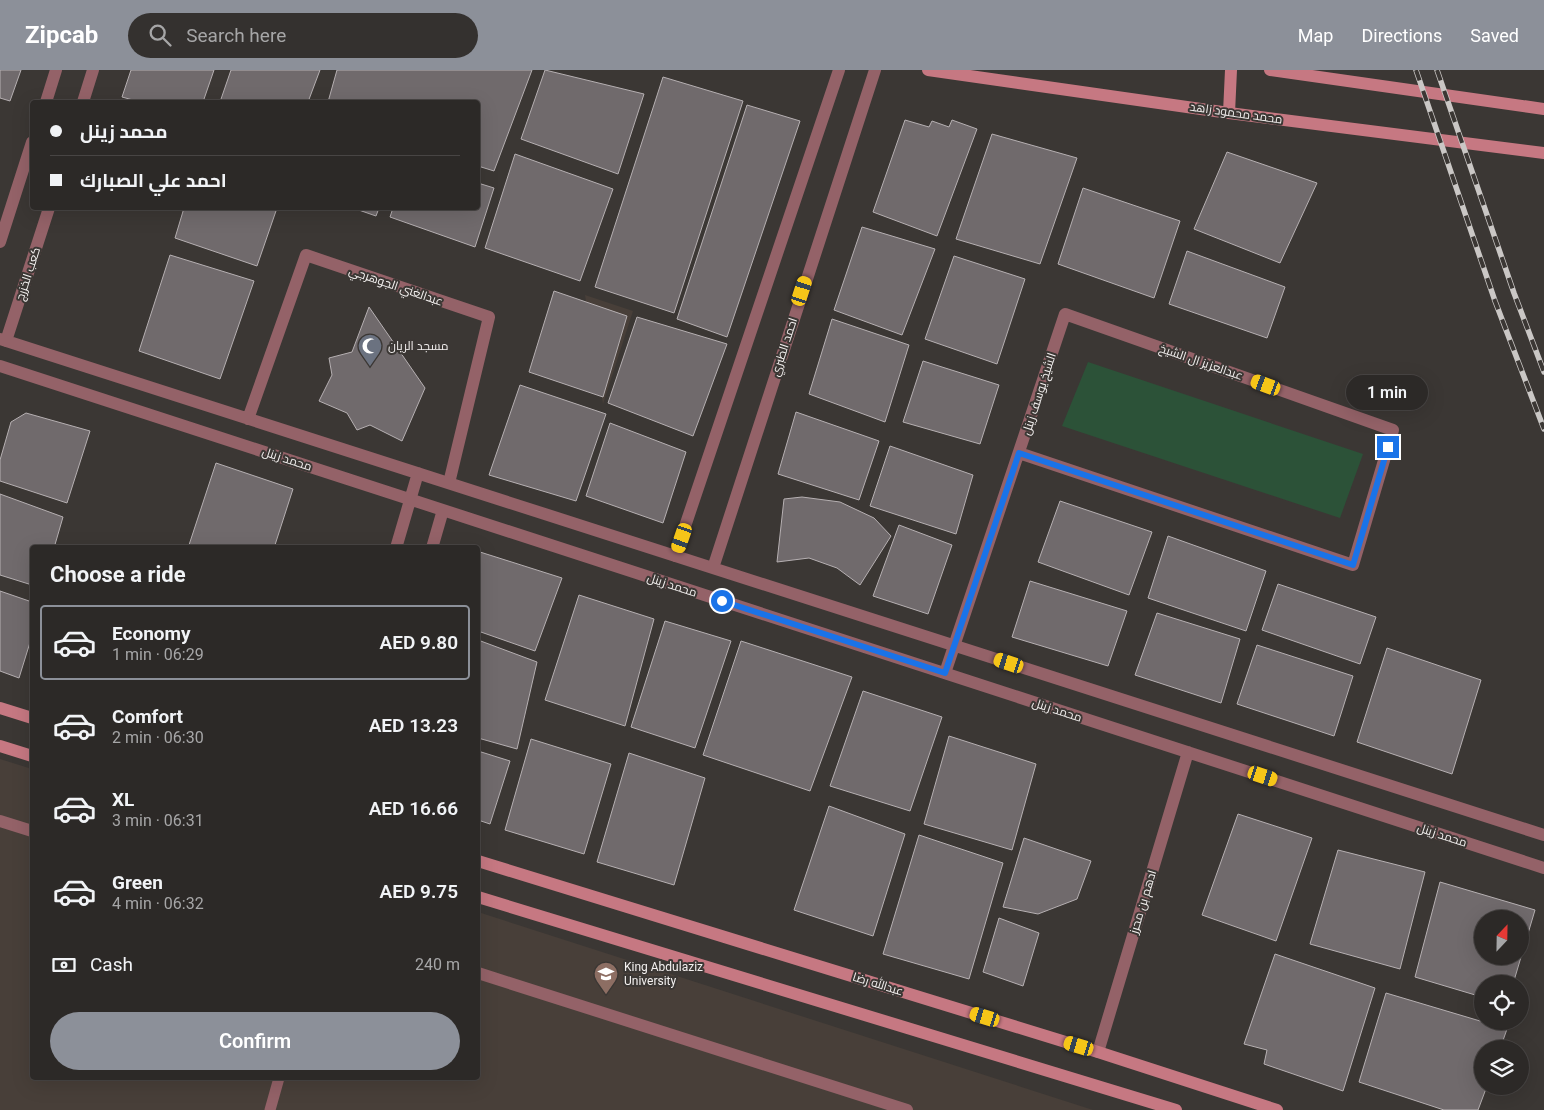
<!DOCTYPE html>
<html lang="en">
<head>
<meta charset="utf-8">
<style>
	:root { --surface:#2c2927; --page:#34312f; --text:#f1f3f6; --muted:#a6a6a7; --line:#484544; --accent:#8c9099 }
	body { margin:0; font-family:Roboto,Cairo,sans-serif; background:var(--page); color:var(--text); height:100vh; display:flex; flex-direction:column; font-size:19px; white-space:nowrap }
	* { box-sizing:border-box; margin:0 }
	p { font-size:16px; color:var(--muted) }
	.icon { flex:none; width:28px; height:28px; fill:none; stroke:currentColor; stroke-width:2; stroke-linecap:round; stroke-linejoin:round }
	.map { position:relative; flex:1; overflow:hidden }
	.panel { position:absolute; left:30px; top:475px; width:450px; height:535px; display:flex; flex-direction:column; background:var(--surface); border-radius:5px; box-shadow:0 5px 20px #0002,0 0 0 1px var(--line) }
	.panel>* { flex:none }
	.hud { position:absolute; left:30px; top:30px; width:450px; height:110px; border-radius:5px; box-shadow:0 5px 20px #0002,0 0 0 1px var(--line); display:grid; align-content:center; height:110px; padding:0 20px; background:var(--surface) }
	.needle { width:32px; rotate:22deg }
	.buttons { position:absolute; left:1474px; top:840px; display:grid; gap:10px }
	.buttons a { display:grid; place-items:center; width:55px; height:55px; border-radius:50%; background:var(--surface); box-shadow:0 5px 20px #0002,0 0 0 1px var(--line); font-size:25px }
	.end { position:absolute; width:22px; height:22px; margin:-11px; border:6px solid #1a73e8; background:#fff; box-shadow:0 0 0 2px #fff }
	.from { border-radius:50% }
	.bubble { position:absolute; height:35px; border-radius:18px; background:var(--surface); box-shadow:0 5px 20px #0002,0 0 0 1px var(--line); font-size:16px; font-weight:600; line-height:35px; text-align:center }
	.car { position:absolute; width:15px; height:30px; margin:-15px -8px; border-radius:6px; box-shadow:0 0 4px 1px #0007; background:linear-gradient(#f5c518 24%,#345 0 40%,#f5c518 0 76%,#345 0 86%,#f5c518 0) }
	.hud b { display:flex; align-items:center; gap:18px; height:48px; font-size:19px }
	.hud b+b { border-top:1px solid var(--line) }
	.hud i { width:12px; height:12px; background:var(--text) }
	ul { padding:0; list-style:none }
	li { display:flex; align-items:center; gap:15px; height:75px; margin:0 10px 8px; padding:0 10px; border:2px solid transparent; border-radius:5px }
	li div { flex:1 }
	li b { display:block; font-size:19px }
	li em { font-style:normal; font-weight:600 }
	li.current { border-color:var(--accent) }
	li>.icon { width:45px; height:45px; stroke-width:1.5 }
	h2 { padding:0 20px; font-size:22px; line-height:60px }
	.pay { display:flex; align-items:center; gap:12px; height:55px; padding:0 20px; font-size:19px }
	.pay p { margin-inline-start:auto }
	.primary-button { display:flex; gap:10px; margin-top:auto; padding:10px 20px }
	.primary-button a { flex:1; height:58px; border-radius:30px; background:var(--accent); color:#fff; font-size:20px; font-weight:600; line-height:58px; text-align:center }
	header { display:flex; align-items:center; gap:30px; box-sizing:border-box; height:70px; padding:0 25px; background:var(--accent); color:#fff }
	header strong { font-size:24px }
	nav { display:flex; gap:28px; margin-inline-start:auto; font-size:18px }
	.search { width:350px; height:45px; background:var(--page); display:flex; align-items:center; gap:12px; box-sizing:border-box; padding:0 18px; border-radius:28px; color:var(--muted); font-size:19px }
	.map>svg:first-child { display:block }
	.built { fill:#483f39 }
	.green { fill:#2c5238 }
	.building { fill:#706a6c; stroke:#b6b0b2; fill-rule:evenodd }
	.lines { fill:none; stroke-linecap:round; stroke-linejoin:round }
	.lane { stroke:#946268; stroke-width:11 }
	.street { stroke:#946268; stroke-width:12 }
	.secondary { stroke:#c67882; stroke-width:12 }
	.rail-casing { stroke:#cac7c5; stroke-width:5.5 }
	.rail { stroke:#3b3734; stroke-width:4; stroke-dasharray:11; stroke-linecap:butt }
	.route { stroke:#1a73e8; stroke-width:6 }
	.labels { text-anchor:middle; stroke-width:4; stroke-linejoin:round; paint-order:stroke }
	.street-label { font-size:12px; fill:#f4f1f0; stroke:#3b3734 }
	.poi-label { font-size:12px; fill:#f4f1f0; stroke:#3b3734; text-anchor:start }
</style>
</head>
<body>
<header>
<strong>Zipcab</strong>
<div class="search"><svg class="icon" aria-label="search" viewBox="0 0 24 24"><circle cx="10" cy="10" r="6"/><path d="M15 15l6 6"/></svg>Search here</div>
<nav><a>Map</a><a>Directions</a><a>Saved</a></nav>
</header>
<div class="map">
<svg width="1544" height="1040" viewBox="0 0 1544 1040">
	<rect width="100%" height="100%" fill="#3b3734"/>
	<path class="built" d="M585 225 633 241 603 334Z
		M0 689 32 699V1008H478V842L1093 1040H0Z"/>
	<path class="green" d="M1088 292 1363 384 1340 448 1062 356Z"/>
	<path class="building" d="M0 0H21L10 31 0 28Z
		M131 0H214L203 32H140L122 27Z
		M231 0H320L308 32H220Z
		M337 0H532L494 101 478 96V32H328Z
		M545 0 644 24 618 104 521 69Z
		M663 7 743 31 674 243 595 217Z
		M747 35 800 51 727 267 677 249Z
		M905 50 929 57 932 51 949 57 952 50 977 59 937 166 873 142Z
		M992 64 1077 88 1040 194 956 169Z
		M1227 82 1317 113 1280 193 1194 159Z
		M515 84 613 119 580 211 485 178Z
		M478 113 494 118 475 177 390 147 393 138H478Z
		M1083 118 1180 151 1154 228 1058 194Z
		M184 138H277L257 196 175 168Z
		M353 138H379L376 146Z
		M862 157 935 179 902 265 834 240Z
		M1187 181 1285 217 1267 268 1169 234Z
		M170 185 254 211 220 309 139 281Z
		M954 186 1025 209 997 294 925 269Z
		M554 221 627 246 603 327 529 302Z
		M369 237 425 318 402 371 370 355 357 360 347 343 319 331 332 305 329 288 352 282Z
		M637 247 727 274 693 366 608 333Z
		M832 249 909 275 885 352 809 324Z
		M923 291 999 315 980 374 903 352Z
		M520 315 606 344 576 431 489 405Z
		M796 342 879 371 859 430 778 404Z
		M26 343 90 361 67 433 0 411V390L11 352Z
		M610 353 686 382 663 453 586 426Z
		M890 376 973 405 956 464 870 436Z
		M216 393 293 419 274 478H188Z
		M0 424 63 447 54 478H32V515L0 505Z
		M802 427 840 432 874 448 891 466 860 515 837 498 809 488 777 492 784 429Z
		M1060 431 1152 462 1129 525 1038 492Z
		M899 455 952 475 928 544 873 526Z
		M1168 466 1266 501 1246 561 1148 528Z
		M480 482 562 508 535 581 478 561V491Z
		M1030 511 1127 541 1108 596 1012 567Z
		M1278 514 1376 547 1360 594 1262 560Z
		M0 521 32 532V566L19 608 0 601Z
		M579 525 654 549 625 656 545 630Z
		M1157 543 1240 569 1221 633 1135 605Z
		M665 551 731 571 695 678 631 657Z
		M478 570 537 592 517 679 478 668Z
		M741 571 852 607 810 721 703 685Z
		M1257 575 1353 606 1334 666 1237 634Z
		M1387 578 1481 610 1452 704 1357 672Z
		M863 621 942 647 910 741 830 716Z
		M949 666 1036 694 1012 780 924 754Z
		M531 669 611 694 584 784 505 760Z
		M478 681 510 691 490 754 478 750Z
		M629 683 705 708 674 815 597 792Z
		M829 736 905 764 873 866 794 840Z
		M1238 744 1312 768 1276 871 1202 845Z
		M919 765 1003 793 969 909 883 884Z
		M1024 768 1091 791 1077 829 1038 844 1003 837Z
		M1338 780 1425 802 1400 899 1310 874Z
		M1440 812 1535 840 1513 914H1482V927L1415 907ZM1482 849H1520V886H1482Z
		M999 848 1039 863 1023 916 983 902Z
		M1275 884 1375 918 1343 1021 1264 994 1267 980 1244 974Z
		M1386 923 1507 959 1500 979H1482V1016H1487L1478 1040H1444L1359 1012Z"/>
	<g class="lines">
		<path class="lane" d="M270 1040 279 1008"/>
		<path class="street" d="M46 32 56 0
			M83 32 93 0
			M0 172 32 72
			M0 269 1544 765
			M6 271 49 138
			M0 296 1544 798
			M248 349 306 185 489 247 449 413
			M396 478 418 403
			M432 478 443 440
			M675 486 839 0
			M713 498 875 0
			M945 603 1065 244 1393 360 1353 495 1019 383
			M0 751 32 761
			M478 903 907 1040
			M1098 982 1188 682"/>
		<path class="secondary" d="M928 0 1229 43 1544 83
			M1270 0 1544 39
			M1229 43 1231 0
			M0 638 32 648
			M0 676 32 686
			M478 791 1098 982 1277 1040
			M478 827 1176 1040"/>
		<defs>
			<path id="rail" d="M1416 0 1495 231 1544 359
				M1437 0 1514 223 1544 302"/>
		</defs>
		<use href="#rail" class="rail-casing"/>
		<use href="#rail" class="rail"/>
	</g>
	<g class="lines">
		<path class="route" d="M722 531 945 603 1019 383 1353 495 1388 377"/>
	</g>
	<defs>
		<symbol id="mosque-pin" viewBox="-11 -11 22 30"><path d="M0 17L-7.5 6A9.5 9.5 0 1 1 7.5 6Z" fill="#6b7280" stroke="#3b3734"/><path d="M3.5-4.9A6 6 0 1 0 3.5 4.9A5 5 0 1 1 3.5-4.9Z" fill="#fff"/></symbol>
		<symbol id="university-pin" viewBox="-11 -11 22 30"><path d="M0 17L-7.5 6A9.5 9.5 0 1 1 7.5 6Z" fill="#8d6e63" stroke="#3b3734"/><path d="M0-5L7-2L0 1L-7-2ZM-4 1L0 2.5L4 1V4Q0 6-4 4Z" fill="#fff"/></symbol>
	</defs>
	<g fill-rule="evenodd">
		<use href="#mosque-pin" x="356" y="262" width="28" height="38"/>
		<use href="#university-pin" x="592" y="890" width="28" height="38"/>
	</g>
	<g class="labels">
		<g class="street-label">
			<text transform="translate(1236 43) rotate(8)" y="4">محمد محمود زاهد</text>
			<text transform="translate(28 204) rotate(-72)" y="4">كعب الخزرج</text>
			<text transform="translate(396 216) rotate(19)" y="4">عبدالغني الجوهرجي</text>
			<text transform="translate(784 277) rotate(-72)" y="4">احمد الطبري</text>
			<text transform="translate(1201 292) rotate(19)" y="4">عبدالعزيز ال الشيخ</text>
			<text transform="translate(1039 324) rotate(-72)" y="4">الشيخ يوسف زينل</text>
			<text transform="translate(287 389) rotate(18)" y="4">محمد زينل</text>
			<text transform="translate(672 515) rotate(18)" y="4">محمد زينل</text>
			<text transform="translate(1057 640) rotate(18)" y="4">محمد زينل</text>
			<text transform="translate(1442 765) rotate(18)" y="4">محمد زينل</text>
			<text transform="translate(1143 832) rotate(-73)" y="4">ادهم بن محرز</text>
			<text transform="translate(878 914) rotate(17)" y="4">عبدالله رضا</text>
		</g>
		<g class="poi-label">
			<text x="388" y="280">مسجد الريان</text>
			<text x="624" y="901">King Abdulaziz<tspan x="624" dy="14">University</tspan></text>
		</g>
	</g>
</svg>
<div class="buttons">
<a><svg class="needle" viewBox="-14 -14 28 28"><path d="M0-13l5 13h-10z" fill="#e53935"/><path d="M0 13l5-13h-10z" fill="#a6a6a7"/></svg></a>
<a><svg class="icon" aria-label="locate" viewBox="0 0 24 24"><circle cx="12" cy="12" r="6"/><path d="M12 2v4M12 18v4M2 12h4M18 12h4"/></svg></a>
<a><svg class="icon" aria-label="layers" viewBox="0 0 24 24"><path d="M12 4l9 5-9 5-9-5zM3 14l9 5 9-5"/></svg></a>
</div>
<i class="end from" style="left:722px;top:531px"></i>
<i class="end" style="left:1388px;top:377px"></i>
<div class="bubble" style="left:1346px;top:305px;width:82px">1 min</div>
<i class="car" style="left:802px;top:221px;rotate:18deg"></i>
<i class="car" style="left:1266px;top:315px;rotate:290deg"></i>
<i class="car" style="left:682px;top:468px;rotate:199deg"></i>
<i class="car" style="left:1009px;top:593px;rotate:288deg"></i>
<i class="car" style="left:1263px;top:706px;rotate:108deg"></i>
<i class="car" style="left:985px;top:947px;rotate:287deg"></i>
<i class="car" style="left:1079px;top:976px;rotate:287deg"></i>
<div class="hud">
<b><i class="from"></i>محمد زينل</b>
<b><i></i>احمد علي الصبارك</b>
</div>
<section class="panel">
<h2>Choose a ride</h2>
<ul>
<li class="current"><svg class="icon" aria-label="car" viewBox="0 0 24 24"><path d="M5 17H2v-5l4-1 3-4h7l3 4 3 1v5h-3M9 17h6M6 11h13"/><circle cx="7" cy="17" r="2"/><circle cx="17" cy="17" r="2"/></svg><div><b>Economy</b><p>1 min · 06:29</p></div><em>AED 9.80</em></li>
<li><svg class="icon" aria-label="car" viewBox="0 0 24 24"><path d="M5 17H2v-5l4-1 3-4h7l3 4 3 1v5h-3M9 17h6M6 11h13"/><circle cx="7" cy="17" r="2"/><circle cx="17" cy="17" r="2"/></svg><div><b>Comfort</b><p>2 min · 06:30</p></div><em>AED 13.23</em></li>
<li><svg class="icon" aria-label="car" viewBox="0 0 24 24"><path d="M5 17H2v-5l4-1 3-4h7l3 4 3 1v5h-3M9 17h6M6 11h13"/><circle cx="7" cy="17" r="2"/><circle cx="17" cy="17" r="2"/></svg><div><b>XL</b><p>3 min · 06:31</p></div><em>AED 16.66</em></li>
<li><svg class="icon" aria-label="car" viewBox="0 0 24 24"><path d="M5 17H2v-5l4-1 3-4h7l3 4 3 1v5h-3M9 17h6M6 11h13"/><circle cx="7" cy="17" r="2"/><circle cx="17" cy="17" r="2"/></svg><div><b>Green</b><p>4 min · 06:32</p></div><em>AED 9.75</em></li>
</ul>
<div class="pay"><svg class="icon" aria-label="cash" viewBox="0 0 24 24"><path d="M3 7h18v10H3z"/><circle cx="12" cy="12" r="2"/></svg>Cash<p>240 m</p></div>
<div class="primary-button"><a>Confirm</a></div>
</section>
</div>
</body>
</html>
